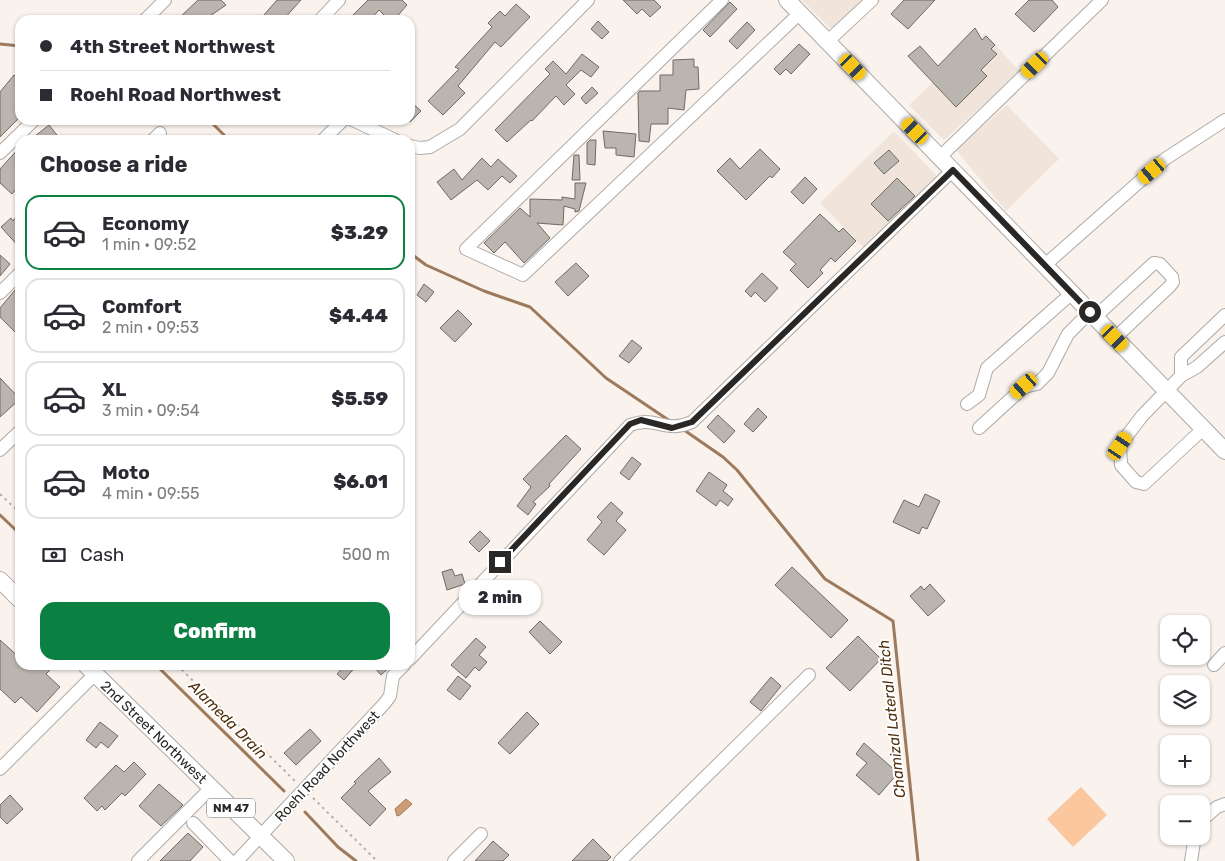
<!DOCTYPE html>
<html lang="en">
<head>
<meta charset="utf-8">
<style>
	:root { --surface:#fff; --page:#f2f2f3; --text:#2b2b33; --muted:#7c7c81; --line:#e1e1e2; --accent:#0b8043 }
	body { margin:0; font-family:Rubik,sans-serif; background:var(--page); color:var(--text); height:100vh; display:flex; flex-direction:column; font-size:19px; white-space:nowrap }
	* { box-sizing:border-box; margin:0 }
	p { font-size:16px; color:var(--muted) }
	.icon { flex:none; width:28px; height:28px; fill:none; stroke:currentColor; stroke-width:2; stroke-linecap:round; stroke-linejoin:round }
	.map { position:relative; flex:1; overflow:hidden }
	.sheet { position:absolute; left:15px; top:135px; width:400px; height:535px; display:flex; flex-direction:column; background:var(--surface); border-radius:15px; box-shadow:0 1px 4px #0004 }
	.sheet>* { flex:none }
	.top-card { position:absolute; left:15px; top:15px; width:400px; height:110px; border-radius:15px; box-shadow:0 1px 4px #0004; display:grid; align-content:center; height:110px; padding:0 25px; background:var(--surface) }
	.fabs { position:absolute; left:1160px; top:615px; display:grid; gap:10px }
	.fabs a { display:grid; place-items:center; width:50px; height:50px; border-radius:10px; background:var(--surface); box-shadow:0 1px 4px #0004; font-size:25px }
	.end { position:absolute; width:22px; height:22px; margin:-11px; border:6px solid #2a2826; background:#fff; box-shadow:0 0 0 2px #fff }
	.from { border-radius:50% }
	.bubble { position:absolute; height:35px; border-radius:15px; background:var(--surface); box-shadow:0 1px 4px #0004; font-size:16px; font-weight:800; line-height:35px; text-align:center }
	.car { position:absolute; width:15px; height:30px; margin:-15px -8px; border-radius:6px; box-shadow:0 0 4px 1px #0007; background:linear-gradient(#f5c518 24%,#345 0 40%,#f5c518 0 76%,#345 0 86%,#f5c518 0) }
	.top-card b { display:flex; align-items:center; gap:18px; height:48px; font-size:19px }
	.top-card b+b { border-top:1px solid var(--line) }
	.top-card i { width:12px; height:12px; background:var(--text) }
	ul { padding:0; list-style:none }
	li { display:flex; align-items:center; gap:15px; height:75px; margin:0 10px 8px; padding:0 15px; border:2px solid var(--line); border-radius:15px }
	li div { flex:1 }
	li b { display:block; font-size:19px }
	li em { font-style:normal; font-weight:800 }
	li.on { border-color:var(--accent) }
	li>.icon { width:45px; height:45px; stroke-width:1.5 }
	h2 { padding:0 25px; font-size:22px; line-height:60px }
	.pay { display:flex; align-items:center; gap:12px; height:55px; padding:0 25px; font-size:19px }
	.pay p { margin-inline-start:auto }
	.primary-button { display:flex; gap:10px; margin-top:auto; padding:10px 25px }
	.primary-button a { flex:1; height:58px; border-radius:15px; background:var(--accent); color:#fff; font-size:20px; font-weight:800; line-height:58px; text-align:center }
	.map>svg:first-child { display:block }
	.built { fill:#f1e4da }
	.green { fill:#fac79f }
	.water { fill:#cf9d74; stroke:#9e7a5d }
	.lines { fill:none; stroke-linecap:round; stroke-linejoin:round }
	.stream { stroke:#9e7a5d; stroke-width:3 }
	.building { fill:#bbb5b0; stroke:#6f6a66 }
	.minor-casing { stroke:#afa9a5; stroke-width:14 }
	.major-casing { stroke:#afa9a5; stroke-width:18 }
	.path { stroke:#b3aeaa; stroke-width:2; stroke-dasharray:2.5 4; stroke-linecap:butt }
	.minor { stroke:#fff; stroke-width:12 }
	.major { stroke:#fff; stroke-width:16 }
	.route { stroke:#2a2826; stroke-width:6 }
	.labels { text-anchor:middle; stroke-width:4; stroke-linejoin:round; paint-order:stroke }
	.shield { fill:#fff; stroke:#6a6867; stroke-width:1 }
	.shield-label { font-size:12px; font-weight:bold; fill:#2a2826 }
	.street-label { font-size:14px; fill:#2a2826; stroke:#fff }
	.water-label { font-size:15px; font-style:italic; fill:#523010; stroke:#fff }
</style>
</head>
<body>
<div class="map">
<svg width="1225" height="861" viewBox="0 0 1225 861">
	<rect width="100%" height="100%" fill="#f9f2ed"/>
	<path class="built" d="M802 0H881L841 39Z
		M985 33 1020 72 944 140 909 105Z
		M1007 105 1059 159 1006 211 957 151 960 146Z
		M894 131 938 177 864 248 820 203Z"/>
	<path class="green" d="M1081 787 1107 815 1073 847 1047 819Z"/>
	<path class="water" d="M406 799 412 804 400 815 397 816 395 809Z"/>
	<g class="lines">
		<path class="stream" d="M0 44 20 46
			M209 120 229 140
			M410 253 426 265 484 291 530 307 606 378 670 421
			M684 430 723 457 737 470 825 579 893 621 918 861
			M0 515 20 534
			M156 665 284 791
			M305 812 338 847 356 861"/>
	</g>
	<path class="building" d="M198 0H221L226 5 204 20H177Z
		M277 0H301L283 20H267L263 16Z
		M368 0H402L407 5 394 20H389L379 10 370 20H348Z
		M623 0H654L661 7 650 17 642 9 637 14Z
		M904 0H935L908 29 891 14Z
		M1029 0H1052L1058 7 1034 32 1015 14Z
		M730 2 737 9 710 37 703 30Z
		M516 4 530 17 501 47 495 42 458 86 465 93 443 115 428 101 459 69 455 67 492 27 488 23 500 11 505 16Z
		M598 21 609 32 602 39 591 29Z
		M747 22 755 30 737 49 729 41Z
		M975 28 982 40 986 36 995 45 991 49 997 54 981 70 987 76 956 107 908 56 920 46 938 66Z
		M799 44 810 54 791 74 786 69 780 75 774 69Z
		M582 54 599 67 591 77 581 70 566 85 575 94 564 105 556 96 532 121 531 120 507 142 495 130 550 74 545 69 553 61 566 74Z
		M694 59V67H698L699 89 686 90 684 110 668 108V124H651L649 142 639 141 638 93 640 91H660V75H673V60Z
		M14 75 20 81V117L0 137V92Z
		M592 87 598 93 586 104 581 98Z
		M410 101 421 111 410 122Z
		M49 125 61 140H30Z
		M603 131 636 134 634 157 616 155V148H605Z
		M590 140H596L595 165 587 164V143Z
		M20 147V184L12 194 0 183V169Z
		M760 149 780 169 772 178 770 176 746 200 717 171 730 158 740 169Z
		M889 150 899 161 884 174 874 163Z
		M574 155H579L580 180H572Z
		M482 158 491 167 498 159 517 176 510 183 502 176 488 190 477 180 451 200 437 182 454 169 462 180Z
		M805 177 817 189 803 204 791 192Z
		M897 178 915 196 888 221 871 204Z
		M575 183H586L579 211 575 212V209L564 206 563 225 537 223 550 238 524 263 505 242 494 253 484 243 520 208 530 217V199L562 200V197L575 199Z
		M20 212V248L1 227 11 218 13 221Z
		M820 214 839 232 843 228 856 241 835 262 831 258 820 270 823 273 808 288 790 270 796 264 783 252Z
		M0 255 10 264 0 276Z
		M576 263 589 276 568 296 555 282Z
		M762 273 778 288 765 302 755 292 751 297 745 291Z
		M424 284 434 292 426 302 417 295Z
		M15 290 20 294V337L0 317V308Z
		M458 310 472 324 455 342 440 328Z
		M632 340 642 348 629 363 619 356Z
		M0 378 20 399 0 417Z
		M758 408 767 417 753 432 744 424Z
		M718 415 735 431 724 443 707 427Z
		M566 435 581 449 549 484 550 486 533 502 536 504 528 515 517 506 531 487 523 479Z
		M632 457 641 464 629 480 620 473Z
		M709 472 727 485 723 491 733 499 728 506 720 500 716 506 696 491Z
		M925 494 940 501 927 529 922 527 919 534 893 522 904 500 919 507Z
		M611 502 623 513 616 521 626 530 604 555 587 540 602 522 597 517Z
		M480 531 490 541 479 552 469 542Z
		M792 567 848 620 831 638 775 585Z
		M452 569 455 576 462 574 465 584 447 590 442 572Z
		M930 584 945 601 928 616 910 596 921 586 924 590Z
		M540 621 562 642 550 654 529 632Z
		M858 636 881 659 850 691 826 668Z
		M476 638 486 647 479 655 487 662 479 671 475 667 466 678 451 665Z
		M0 640 20 658V665H55L46 674 60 687 37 712 21 697 15 703 0 689Z
		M345 665H357L344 680 337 674Z
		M372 665H392L381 675Z
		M458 676 471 686 460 700 447 690Z
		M771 677 781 686 761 711 750 702Z
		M527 712 539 724 510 754 498 743Z
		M100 722 118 736 108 748 101 742 96 748 86 740Z
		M310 729 321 741 296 765 284 753Z
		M864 743 898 773 879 795 856 775 867 763 856 754Z
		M379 758 391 772 368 791 386 809 370 826 341 798 356 783 354 782Z
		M134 762 146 774 125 796 122 793 105 810 102 806 97 811 84 798 116 765 124 772Z
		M159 784 183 805 161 826 139 806Z
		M10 795 23 809 7 824 0 817V805Z
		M188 833 203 847 190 861H160Z
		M593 839 611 857 607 861H572Z
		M493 841 509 855 503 861H475Z"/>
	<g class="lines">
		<defs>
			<path id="minor" d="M722 0 466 249 523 275 800 13
				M145 20 165 0
				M320 20 339 0
				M828 41 872 0
				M353 120 395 140
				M153 140 160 133
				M323 140 343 120
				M410 146 420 148 430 147 460 129 588 0
				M0 153 34 120
				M940 157 1102 0
				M1045 265 1165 159 1225 120
				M0 293 20 273
				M1095 317 1154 263 1160 264 1172 277 1173 282 1170 286 1115 338
				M1181 376 1197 367 1225 342
				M967 404 979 395 987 368 1072 293
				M979 428 1024 387 1037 384 1048 373 1068 334 1090 312
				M1203 429 1144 484 1136 482 1121 465 1120 445 1142 416 1181 376V357L1225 315
				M0 450 20 431
				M410 659 630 425C655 415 664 434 692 422L953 170
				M1214 665 1225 653
				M0 769 95 674
				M1201 821 1217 807 1225 804
				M193 823 230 861
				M138 861 211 788
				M237 861 384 704 390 696 393 676 404 665
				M454 861 481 834
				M620 861 809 675
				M1191 861 1195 836"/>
			<path id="major" d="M787 0 1225 451
				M0 580 20 600
				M86 665 286 861"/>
		</defs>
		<use href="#minor" class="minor-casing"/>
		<use href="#major" class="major-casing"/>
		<path class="path" d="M0 494 20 513
			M177 665 295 781
			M313 798 377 861"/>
		<use href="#minor" class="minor"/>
		<use href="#major" class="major"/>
	</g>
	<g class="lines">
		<path class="route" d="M500 562 630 424 641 420 672 428 692 422 953 170 1090 312"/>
	</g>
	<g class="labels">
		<rect class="shield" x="207" y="798.5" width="48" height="19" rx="4"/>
		<g class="shield-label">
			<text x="231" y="812">NM 47</text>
		</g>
		<g class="street-label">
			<text transform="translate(154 732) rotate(44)" y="5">2nd Street Northwest</text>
			<text transform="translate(327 766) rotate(-47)" y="5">Roehl Road Northwest</text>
		</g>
		<g class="water-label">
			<text transform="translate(892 719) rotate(-96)" y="5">Chamizal Lateral Ditch</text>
			<text transform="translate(228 720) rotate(45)" y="5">Alameda Drain</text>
		</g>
	</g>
</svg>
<div class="fabs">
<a><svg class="icon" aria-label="locate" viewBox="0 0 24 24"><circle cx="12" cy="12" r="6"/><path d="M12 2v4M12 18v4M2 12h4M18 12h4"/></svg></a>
<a><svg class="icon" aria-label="layers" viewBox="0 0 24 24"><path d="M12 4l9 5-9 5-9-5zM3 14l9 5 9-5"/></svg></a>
<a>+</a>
<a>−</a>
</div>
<i class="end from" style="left:1090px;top:312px"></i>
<i class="end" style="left:500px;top:562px"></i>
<div class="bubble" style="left:459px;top:580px;width:82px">2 min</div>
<i class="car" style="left:1035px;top:65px;rotate:226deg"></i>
<i class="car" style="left:853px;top:67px;rotate:136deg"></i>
<i class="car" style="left:915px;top:131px;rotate:316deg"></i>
<i class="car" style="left:1152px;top:171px;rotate:230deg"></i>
<i class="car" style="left:1115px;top:338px;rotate:135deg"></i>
<i class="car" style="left:1024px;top:386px;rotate:229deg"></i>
<i class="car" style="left:1120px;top:446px;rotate:34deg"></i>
<div class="top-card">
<b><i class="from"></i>4th Street Northwest</b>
<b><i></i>Roehl Road Northwest</b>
</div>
<section class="sheet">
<h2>Choose a ride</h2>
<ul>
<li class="on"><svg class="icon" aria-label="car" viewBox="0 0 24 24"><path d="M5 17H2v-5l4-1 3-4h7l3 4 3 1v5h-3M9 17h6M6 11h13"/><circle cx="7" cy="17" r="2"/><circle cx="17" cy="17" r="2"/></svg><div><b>Economy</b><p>1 min · 09:52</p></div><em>$3.29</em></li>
<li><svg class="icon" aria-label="car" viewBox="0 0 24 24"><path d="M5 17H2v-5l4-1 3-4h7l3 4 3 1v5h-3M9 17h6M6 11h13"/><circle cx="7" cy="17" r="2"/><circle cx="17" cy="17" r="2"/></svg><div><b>Comfort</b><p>2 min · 09:53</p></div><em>$4.44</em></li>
<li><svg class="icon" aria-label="car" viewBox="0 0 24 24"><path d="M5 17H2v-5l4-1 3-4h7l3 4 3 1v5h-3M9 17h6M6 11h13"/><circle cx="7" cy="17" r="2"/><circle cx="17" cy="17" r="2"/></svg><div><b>XL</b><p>3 min · 09:54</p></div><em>$5.59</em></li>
<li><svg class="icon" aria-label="car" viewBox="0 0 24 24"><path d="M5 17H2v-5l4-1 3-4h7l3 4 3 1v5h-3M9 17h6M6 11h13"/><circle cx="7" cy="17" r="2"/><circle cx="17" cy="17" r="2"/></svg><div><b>Moto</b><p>4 min · 09:55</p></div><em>$6.01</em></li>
</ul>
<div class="pay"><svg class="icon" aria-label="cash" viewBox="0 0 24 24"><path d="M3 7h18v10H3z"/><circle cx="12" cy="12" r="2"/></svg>Cash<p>500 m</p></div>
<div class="primary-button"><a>Confirm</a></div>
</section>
</div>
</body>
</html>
